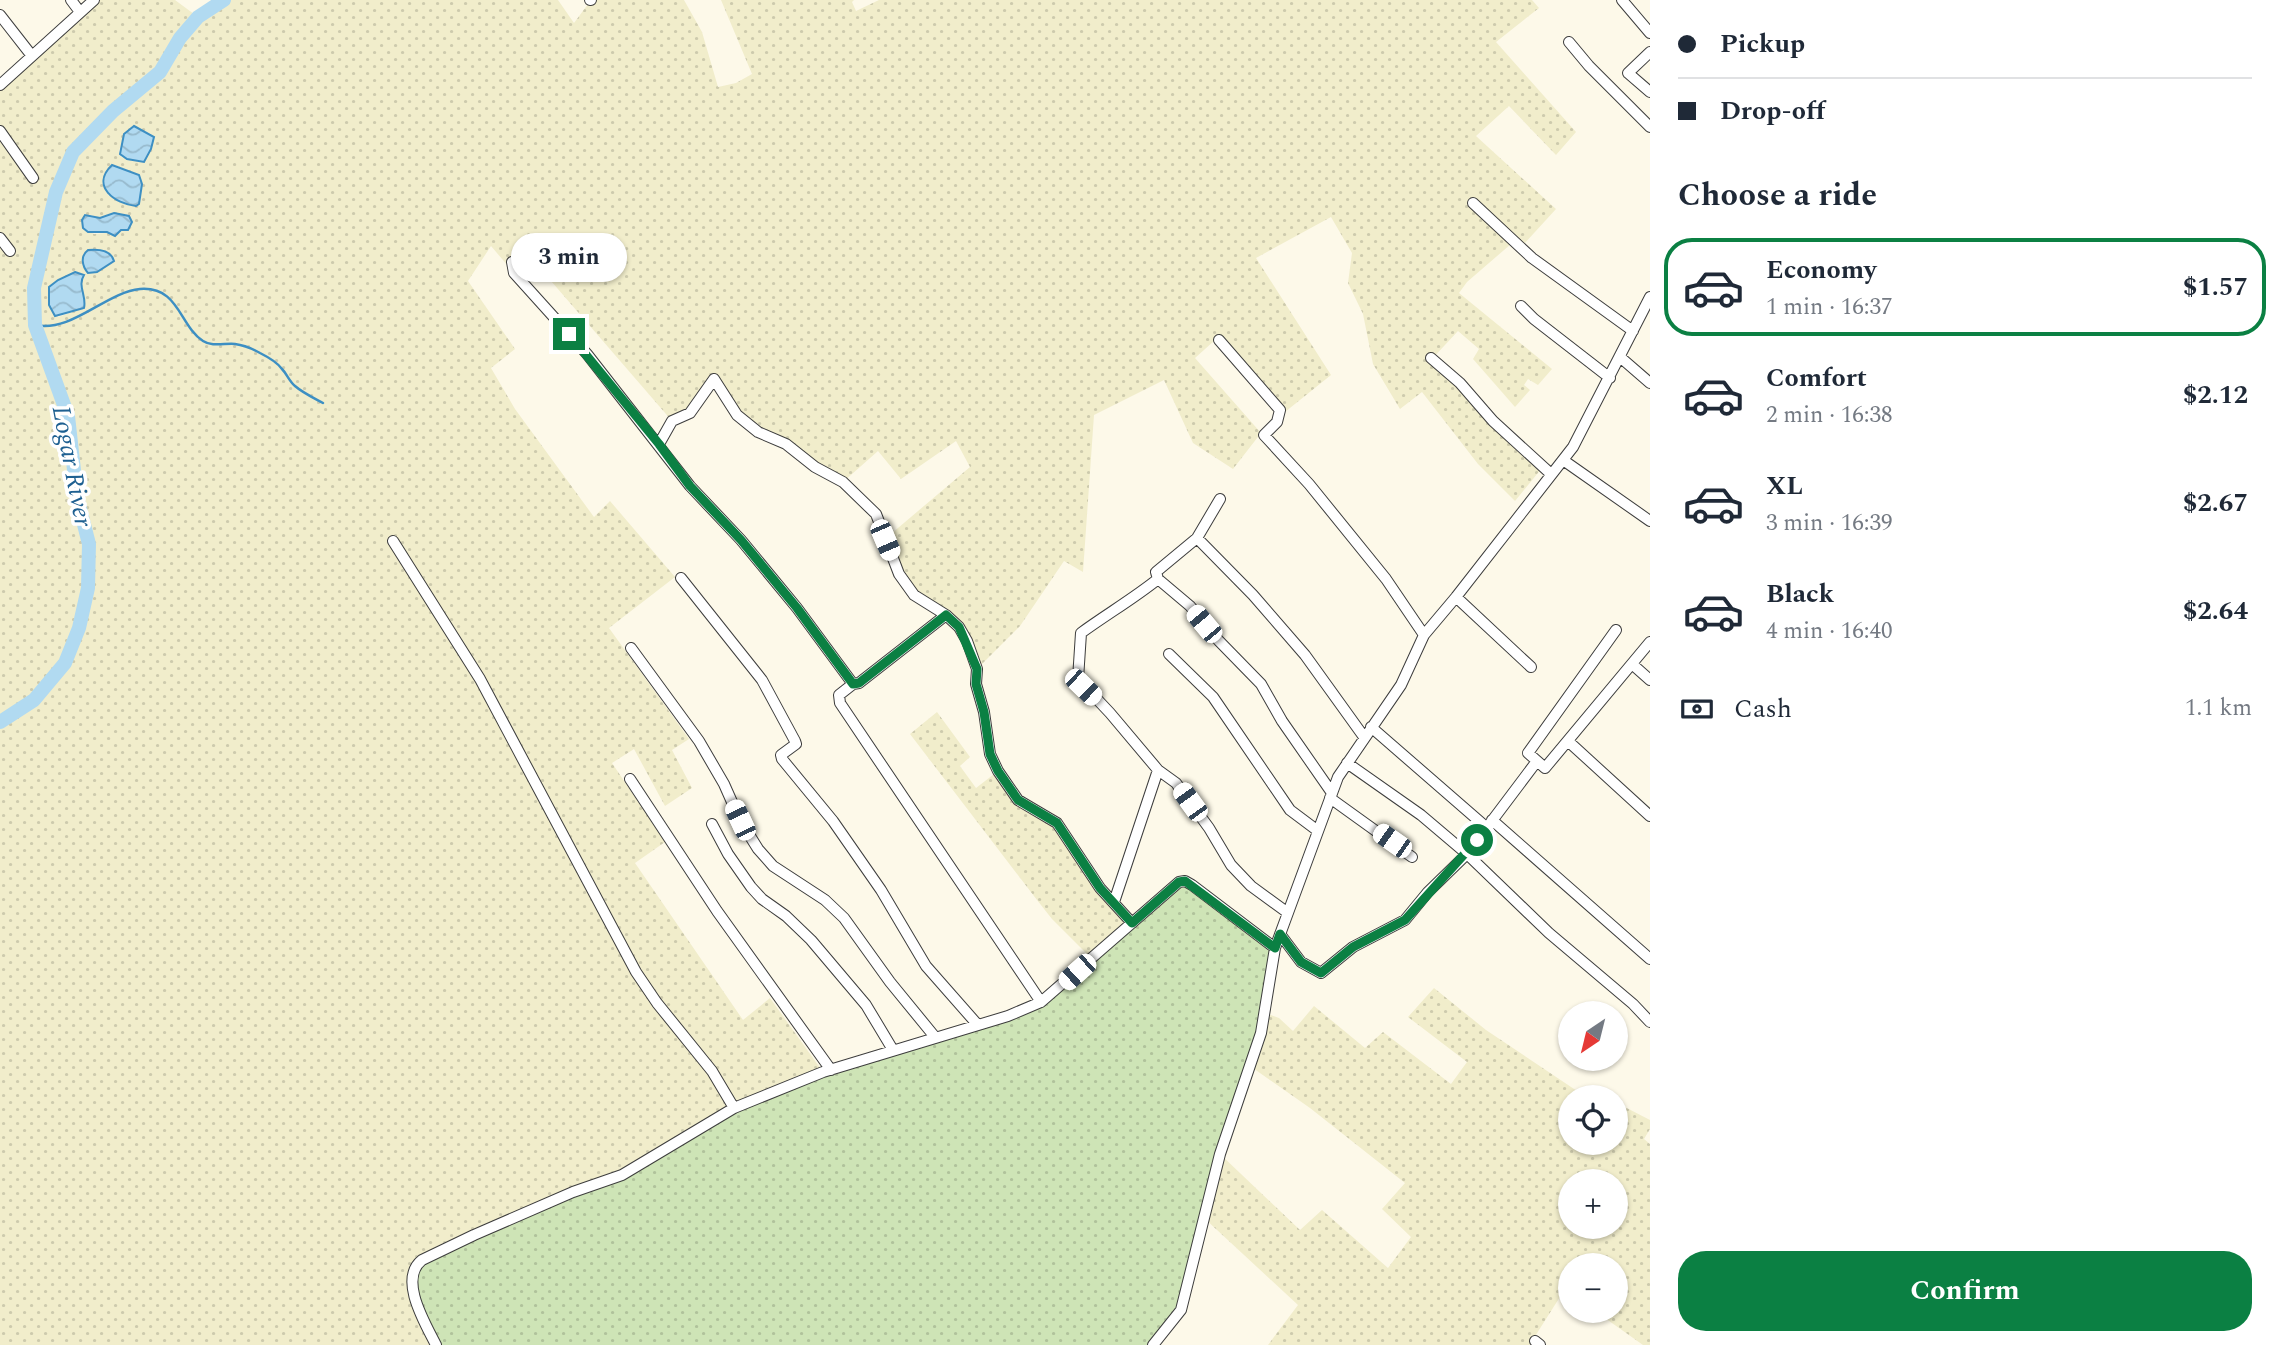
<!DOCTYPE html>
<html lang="en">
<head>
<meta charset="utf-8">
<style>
	:root { --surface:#fff; --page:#f2f2f3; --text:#1f2937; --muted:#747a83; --line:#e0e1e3; --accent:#0b8043 }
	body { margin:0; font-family:Spectral,serif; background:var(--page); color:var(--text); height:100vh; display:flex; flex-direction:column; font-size:26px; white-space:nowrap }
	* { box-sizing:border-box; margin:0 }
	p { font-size:23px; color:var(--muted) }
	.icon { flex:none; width:38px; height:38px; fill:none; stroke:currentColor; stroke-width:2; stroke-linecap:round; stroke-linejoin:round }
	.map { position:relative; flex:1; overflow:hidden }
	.side { display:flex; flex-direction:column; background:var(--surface); width:630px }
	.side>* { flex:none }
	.hud { display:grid; align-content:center; height:154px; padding:0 28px; background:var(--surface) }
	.needle { width:46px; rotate:215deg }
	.fabs { position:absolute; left:1558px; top:1001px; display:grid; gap:14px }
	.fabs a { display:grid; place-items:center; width:70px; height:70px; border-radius:50%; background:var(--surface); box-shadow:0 2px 5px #0004; font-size:35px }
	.end { position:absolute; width:32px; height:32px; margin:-16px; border:9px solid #0b8043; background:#fff; box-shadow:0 0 0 4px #fff }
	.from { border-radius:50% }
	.bubble { position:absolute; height:49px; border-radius:24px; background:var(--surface); box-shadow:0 2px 5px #0004; font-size:23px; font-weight:700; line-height:49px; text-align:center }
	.car { position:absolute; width:21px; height:42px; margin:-21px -10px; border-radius:9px; box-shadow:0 0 5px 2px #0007; background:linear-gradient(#fff 24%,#345 0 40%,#fff 0 76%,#345 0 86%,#fff 0) }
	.hud b { display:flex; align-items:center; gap:24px; height:66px; font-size:26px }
	.hud b+b { border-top:2px solid var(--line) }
	.hud i { width:18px; height:18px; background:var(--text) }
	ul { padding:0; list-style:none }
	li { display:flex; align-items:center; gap:21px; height:98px; margin:0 14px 10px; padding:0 14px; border:4px solid transparent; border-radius:28px }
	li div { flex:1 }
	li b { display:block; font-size:26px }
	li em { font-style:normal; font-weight:700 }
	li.current { border-color:var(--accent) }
	li>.icon { width:63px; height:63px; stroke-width:1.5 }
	h2 { padding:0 28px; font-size:32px; line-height:84px }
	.pay { display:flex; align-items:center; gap:18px; height:77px; padding:0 28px; font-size:26px }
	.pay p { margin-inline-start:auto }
	.button { display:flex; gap:14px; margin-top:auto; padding:14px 28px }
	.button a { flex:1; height:80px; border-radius:28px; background:var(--accent); color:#fff; font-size:28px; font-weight:700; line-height:80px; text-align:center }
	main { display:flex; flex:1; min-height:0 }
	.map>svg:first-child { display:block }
	.farmland { fill:url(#farmland-dots); fill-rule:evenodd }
	.grass { fill:url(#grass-dots) }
	.water { fill:url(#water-waves); stroke:#3d8fc3; stroke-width:2 }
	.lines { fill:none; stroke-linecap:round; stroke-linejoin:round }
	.stream { stroke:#3d8fc3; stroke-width:2.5 }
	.river { stroke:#b1daf1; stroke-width:14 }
	.minor-casing { stroke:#3d3d3d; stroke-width:12 }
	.minor { stroke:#fff; stroke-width:10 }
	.route { stroke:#0b8043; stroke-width:9 }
	.labels { text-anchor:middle; stroke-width:7; stroke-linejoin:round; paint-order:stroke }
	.water-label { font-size:26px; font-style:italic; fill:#1e6091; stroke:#fff }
</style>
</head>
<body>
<main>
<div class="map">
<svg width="1650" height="1345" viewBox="0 0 1650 1345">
	<defs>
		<pattern id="farmland-dots" width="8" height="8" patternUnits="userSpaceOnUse" patternTransform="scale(1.75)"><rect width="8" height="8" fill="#f1edcb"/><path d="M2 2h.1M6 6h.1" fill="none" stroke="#cdcaad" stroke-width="1.8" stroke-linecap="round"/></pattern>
		<pattern id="grass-dots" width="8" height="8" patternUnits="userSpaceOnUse" patternTransform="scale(1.75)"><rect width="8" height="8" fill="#cee4b6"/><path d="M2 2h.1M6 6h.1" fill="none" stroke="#b0c29b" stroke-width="1.8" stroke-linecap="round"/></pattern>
		<pattern id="water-waves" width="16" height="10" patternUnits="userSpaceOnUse" patternTransform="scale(1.75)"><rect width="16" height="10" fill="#b1daf1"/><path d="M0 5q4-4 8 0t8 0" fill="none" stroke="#97bacd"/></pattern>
	</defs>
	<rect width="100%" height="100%" fill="#fdf9e9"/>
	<path class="farmland" d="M94 0H175L198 17 224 0H558L574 23 591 0H684L702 32 718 87 736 83 752 74 721 0H854L852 2 856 11 879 0H1532L1539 8 1496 42 1576 132 1556 155 1509 106 1476 136 1556 209 1524 244H1511L1467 282 1459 293 1552 369 1538 385 1528 379 1524 385 1530 390 1515 407 1473 359 1479 349 1458 331 1431 360 1542 468 1515 501 1478 464 1422 392 1400 409 1373 364 1363 314 1348 283 1352 253 1331 217 1256 258 1331 375 1285 412 1214 341 1195 358 1261 433 1233 469 1193 443 1164 380 1094 415 1083 572 1064 561 1020 626 977 669 959 627 914 595 885 539 970 467 956 441 901 479 878 451 843 482 737 415 714 380 704 396 672 421 532 259 514 273 491 246 468 281 515 349 491 368 515 409 594 517 610 501 675 577 609 628 689 739 672 750 692 788 665 806 634 749 612 763 665 842 635 863 743 1020 770 998 823 1072 436 1345H0V85ZM145 131 151 134 141 162 121 157 119 151 124 134ZM115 165 139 175 142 184 139 199 127 205 108 195ZM114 213 122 230 119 232 94 234 83 228 91 215 100 218ZM82 277 80 283 85 299 81 309 58 317 49 305V287Z
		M937 712 970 757 960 766 976 788 998 771 1018 800 1042 812 1132 923 1092 959 1052 919 1037 900 910 734Z
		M1434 988 1486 1030 1586 1097H1570V1143H1615V1102L1650 1120V1129L1644 1139 1650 1144V1345H1643L1595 1311H1615V1265H1570V1292L1565 1289 1532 1341 1536 1345H1268L1298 1305 1203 1217 1220 1154 1300 1230 1322 1210 1388 1268 1411 1237 1382 1209 1405 1183 1310 1108 1250 1066 1265 1013 1279 1018 1293 1031 1314 1006 1365 1048 1383 1032 1451 1084 1467 1062 1408 1017ZM1570 1181H1615V1227H1570Z"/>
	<path class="grass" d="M1179 882 1275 948 1265 1013 1220 1154 1181 1310 1153 1345H436L416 1303 415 1265 622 1175 734 1108 1041 1002Z"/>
	<path class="water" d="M134 126 154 137 151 149 144 162 127 159 120 154 124 134Z
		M112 165 139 175 142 184 139 204 136 206C115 204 90 186 112 165Z
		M114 213 129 216 132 222 128 230H121L115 236 107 232H88L83 228 82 220 85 215 100 218Z
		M88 250C98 249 111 250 114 261L97 272 88 273C82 266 80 256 88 250Z
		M75 272 84 275C77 286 87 296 84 308L55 316 49 305V287L58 280Z"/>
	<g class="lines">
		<path class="stream" d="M35 325C72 333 106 292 140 289 179 286 179 325 203 341 212 347 225 343 235 344 243 345 253 349 260 353 268 357 277 362 282 369 287 374 289 381 295 386 303 393 314 398 323 403"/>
		<path class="river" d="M0 722 34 700 65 663 79 628 88 588 89 544 77 497 68 416 35 325 34 288 56 192 73 152 113 111 160 72 180 38 198 17 224 0"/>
		<defs>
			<path id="minor" d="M71 0 80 12
				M590 0H591
				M1622 0 1650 33
				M0 15 32 56
				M1569 42 1589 66 1650 127
				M1650 52 1628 73 1650 92
				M0 85 94 0
				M0 131 33 178
				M1473 203 1532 258 1633 331
				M0 238 10 251
				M512 262 514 273 587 354 690 486 741 540 797 608 853 684
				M1521 306 1534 319 1610 378
				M1219 340 1280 410 1277 422 1264 435 1309 484 1386 579 1424 635
				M1620 357 1650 383
				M1431 358 1460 383 1493 421 1551 474
				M714 379 737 415 758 432 786 444 815 467 843 482 876 514 899 574 914 595 946 615 959 627 967 641 977 669 976 684 984 712 990 754 998 771 1018 800 1057 823 1100 888 1132 923
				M659 444 672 421 690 413 714 379
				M1563 460 1650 521
				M1197 538 1253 595 1305 655 1364 737
				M393 541 480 679 636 972 657 1003 712 1071 734 1108
				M681 578 762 680 795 741 796 744 781 755 782 759 833 821 881 890 926 966 977 1024
				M1158 579 1190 606 1219 641 1261 684 1282 721 1332 793
				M1456 597 1531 667
				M946 615 859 683 853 684 839 695 840 703 1041 1002
				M1616 630 1528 753 1545 768 1650 642
				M631 648 699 741 724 784 740 820 758 849 773 866 825 900 844 918 890 982 935 1037
				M1169 654 1213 697 1290 810 1318 831
				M1632 664 1650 680
				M1371 727 1486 827
				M1569 742 1650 816
				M1347 763 1421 815 1467 854 1549 933 1633 1004 1650 1022
				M1158 770 1176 783 1209 828 1231 865 1251 886 1288 913
				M630 779 717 911 831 1070
				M1330 798 1412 857
				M1492 820 1650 959
				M712 824 728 854 751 887 762 899 786 916 811 940 866 1005 893 1050
				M1114 902 1158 770 1110 713 1078 679 1081 633C1107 614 1133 599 1158 579L1156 572 1197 538 1220 499
				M1280 934 1301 962 1321 973 1353 947 1405 920 1428 892 1467 854 1537 761
				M1535 1341 1540 1345
				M436 1345C425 1323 398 1279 422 1260L474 1235 573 1192 622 1175 734 1108 823 1072 1008 1016 1041 1002 1179 882 1185 881 1192 885 1275 948
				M1153 1345 1181 1310 1220 1154 1261 1033 1275 948 1338 777 1401 685 1424 635 1456 597 1573 447 1650 297"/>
		</defs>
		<use href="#minor" class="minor-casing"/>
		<use href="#minor" class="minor"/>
	</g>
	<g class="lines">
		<path class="route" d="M569 334 659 444 690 486 741 540 797 608 853 684 859 683 946 615 959 627 977 669 976 684 984 712 990 754 998 771 1018 800 1057 823 1100 888 1132 923 1179 882 1185 881 1275 948 1280 934 1301 962 1321 973 1353 947 1405 920 1477 840"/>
	</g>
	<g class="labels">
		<g class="water-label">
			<text transform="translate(73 466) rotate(79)" y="9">Logar River</text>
		</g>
	</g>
</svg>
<div class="fabs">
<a><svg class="needle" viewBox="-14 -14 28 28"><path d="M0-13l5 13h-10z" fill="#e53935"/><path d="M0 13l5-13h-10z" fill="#747a83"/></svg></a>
<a><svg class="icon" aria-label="locate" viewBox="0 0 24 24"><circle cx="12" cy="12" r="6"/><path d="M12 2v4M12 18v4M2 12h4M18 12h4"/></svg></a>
<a>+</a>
<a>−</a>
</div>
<i class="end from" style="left:1477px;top:840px"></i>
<i class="end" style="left:569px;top:334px"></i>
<div class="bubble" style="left:511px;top:233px;width:116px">3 min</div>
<i class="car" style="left:885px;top:540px;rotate:157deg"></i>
<i class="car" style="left:1204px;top:624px;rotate:320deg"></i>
<i class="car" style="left:1083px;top:687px;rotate:134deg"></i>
<i class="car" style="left:1190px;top:802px;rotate:324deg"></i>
<i class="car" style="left:740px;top:820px;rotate:335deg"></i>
<i class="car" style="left:1392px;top:841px;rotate:305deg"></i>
<i class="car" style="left:1077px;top:972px;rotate:228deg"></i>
</div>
<section class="side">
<div class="hud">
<b><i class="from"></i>Pickup</b>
<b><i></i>Drop-off</b>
</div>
<h2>Choose a ride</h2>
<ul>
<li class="current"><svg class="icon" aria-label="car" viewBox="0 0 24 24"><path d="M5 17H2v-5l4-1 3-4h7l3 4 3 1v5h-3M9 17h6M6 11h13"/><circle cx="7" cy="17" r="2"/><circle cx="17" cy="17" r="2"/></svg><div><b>Economy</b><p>1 min · 16:37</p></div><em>$1.57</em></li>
<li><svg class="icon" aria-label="car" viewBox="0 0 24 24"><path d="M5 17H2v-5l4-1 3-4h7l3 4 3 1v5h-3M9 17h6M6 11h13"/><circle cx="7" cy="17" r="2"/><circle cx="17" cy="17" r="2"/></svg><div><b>Comfort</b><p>2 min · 16:38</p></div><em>$2.12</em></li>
<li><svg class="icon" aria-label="car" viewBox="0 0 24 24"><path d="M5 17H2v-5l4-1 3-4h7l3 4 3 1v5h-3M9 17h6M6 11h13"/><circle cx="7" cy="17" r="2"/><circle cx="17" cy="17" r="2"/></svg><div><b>XL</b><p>3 min · 16:39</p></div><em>$2.67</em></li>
<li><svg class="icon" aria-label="car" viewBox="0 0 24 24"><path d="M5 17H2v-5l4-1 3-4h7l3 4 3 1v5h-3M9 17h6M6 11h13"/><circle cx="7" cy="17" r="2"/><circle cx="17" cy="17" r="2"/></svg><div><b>Black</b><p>4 min · 16:40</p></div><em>$2.64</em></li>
</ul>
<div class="pay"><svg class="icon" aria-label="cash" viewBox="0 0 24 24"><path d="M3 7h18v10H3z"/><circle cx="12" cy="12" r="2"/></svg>Cash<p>1.1 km</p></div>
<div class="button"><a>Confirm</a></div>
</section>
</main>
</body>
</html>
